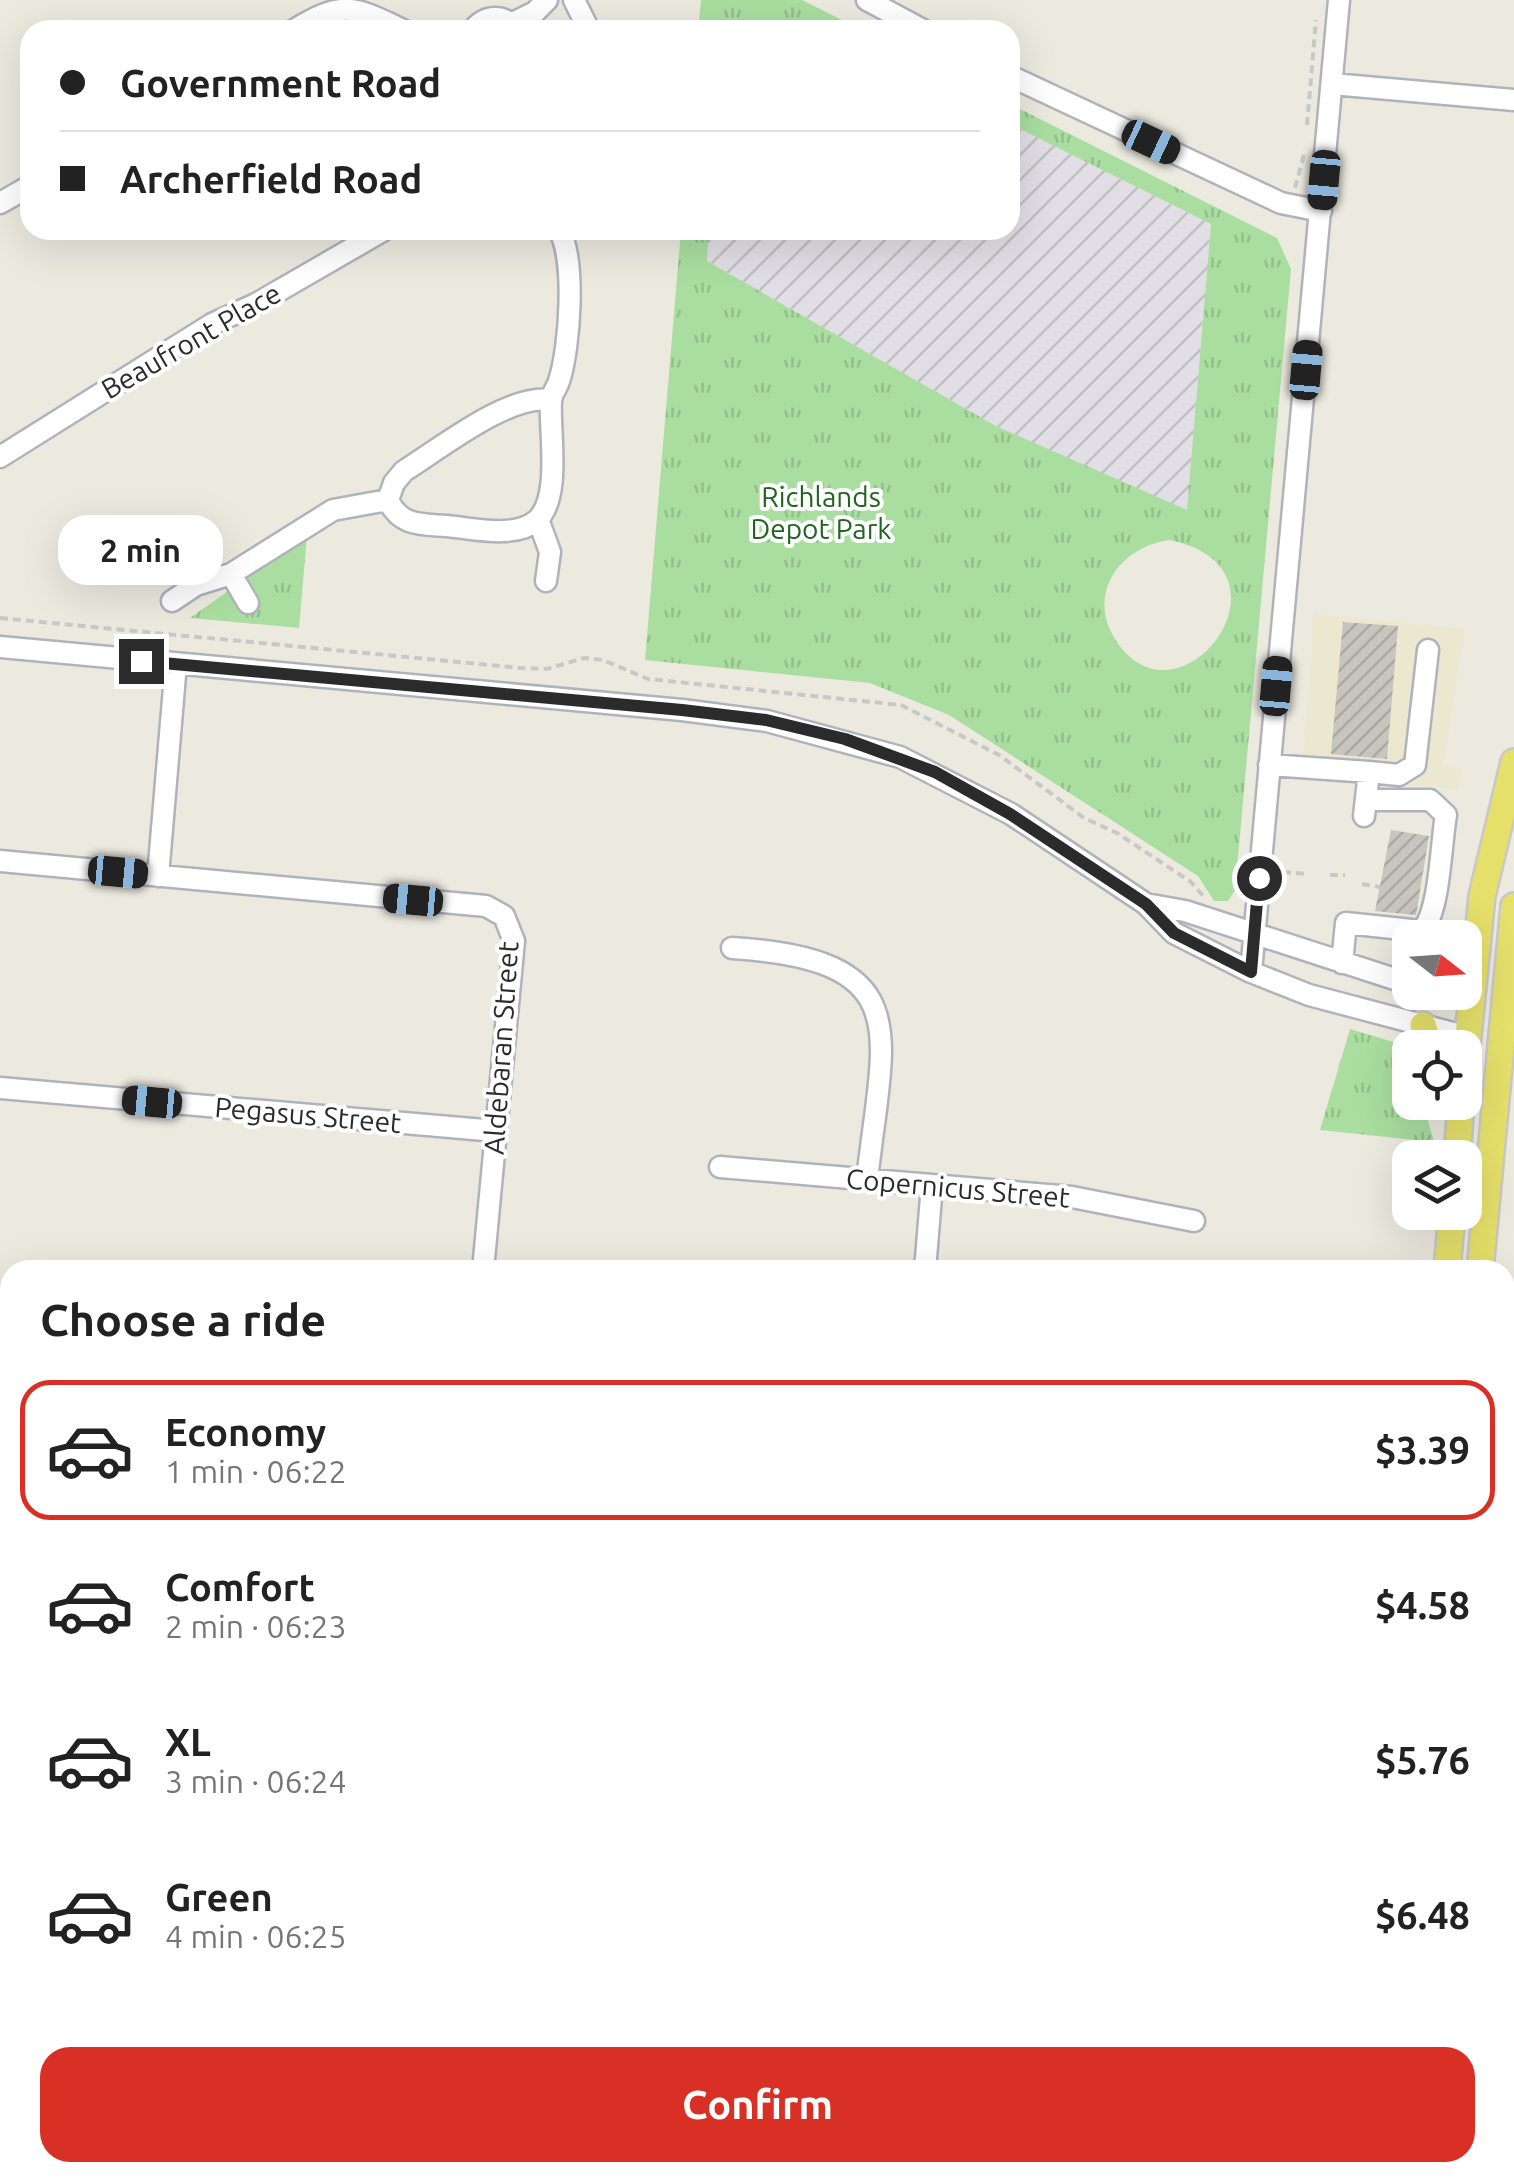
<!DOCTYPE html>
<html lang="en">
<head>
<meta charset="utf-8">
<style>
	:root { --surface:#fff; --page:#f6f6f6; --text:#222; --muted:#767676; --line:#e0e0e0; --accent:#d93025 }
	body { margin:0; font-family:Ubuntu,sans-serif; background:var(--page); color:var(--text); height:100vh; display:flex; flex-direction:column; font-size:38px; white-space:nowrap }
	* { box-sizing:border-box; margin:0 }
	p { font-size:32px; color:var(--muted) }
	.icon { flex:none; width:55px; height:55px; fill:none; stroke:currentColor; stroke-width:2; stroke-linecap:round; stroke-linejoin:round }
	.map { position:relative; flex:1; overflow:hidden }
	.side { position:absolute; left:0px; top:1260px; width:1515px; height:922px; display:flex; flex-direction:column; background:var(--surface); border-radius:30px 30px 0 0; box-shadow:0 10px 40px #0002 }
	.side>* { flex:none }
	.banner { position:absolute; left:20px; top:20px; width:1000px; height:220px; border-radius:30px; box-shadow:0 10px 40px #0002; display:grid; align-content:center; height:220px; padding:0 40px; background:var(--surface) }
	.needle { width:65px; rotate:107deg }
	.controls { position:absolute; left:1392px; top:920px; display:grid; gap:20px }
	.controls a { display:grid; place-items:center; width:90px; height:90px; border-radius:20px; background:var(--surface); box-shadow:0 10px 40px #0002; font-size:50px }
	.end { position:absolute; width:45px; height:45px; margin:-22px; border:12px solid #2b2b2b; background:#fff; box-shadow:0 0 0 5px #fff }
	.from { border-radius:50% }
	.bubble { position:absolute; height:70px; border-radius:30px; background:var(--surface); box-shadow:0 10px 40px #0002; font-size:32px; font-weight:700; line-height:70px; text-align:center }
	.car { position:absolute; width:30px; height:60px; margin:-30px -15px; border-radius:12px; box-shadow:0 0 8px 2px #0007; background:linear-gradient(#222 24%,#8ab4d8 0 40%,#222 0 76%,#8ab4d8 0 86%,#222 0) }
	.banner b { display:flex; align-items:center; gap:35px; height:95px; font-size:38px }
	.banner b+b { border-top:2px solid var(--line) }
	.banner i { width:25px; height:25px; background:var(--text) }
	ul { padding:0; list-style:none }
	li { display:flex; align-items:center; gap:30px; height:140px; margin:0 20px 15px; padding:0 20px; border:5px solid transparent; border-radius:30px }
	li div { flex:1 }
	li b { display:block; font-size:38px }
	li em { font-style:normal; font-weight:700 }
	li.active { border-color:var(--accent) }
	li>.icon { width:90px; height:90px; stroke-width:1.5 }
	h2 { padding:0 40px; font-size:45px; line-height:120px }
	.primary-button { display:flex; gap:20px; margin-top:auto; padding:20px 40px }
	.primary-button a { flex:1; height:115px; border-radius:30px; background:var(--accent); color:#fff; font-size:40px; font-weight:700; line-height:115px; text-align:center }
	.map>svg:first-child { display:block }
	.industrial { fill:url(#industrial-furrows) }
	.education { fill:#ece8d0 }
	.grass { fill:url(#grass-tufts); fill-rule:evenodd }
	.building { fill:url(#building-hatch) }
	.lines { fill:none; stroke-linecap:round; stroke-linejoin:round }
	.minor-casing { stroke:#b2b2bd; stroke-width:25 }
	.major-casing { stroke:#c8c8c8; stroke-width:30 }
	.path { stroke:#c8c8c8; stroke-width:4; stroke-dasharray:8 5; stroke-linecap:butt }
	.minor { stroke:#fff; stroke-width:20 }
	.major { stroke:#e5e06a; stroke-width:25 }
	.route { stroke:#2b2b2b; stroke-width:12 }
	.labels { text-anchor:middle; stroke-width:8; stroke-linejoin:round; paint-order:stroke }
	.street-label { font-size:28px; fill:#2b2b2b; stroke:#fff }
	.park-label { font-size:28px; fill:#226321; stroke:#fff }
</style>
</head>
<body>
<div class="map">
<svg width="1514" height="2182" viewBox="0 0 1514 2182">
	<defs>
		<pattern id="industrial-furrows" width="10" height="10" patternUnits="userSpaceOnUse" patternTransform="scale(2.5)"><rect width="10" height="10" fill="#e2dee5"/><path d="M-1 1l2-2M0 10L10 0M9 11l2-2" fill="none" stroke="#c2bfc5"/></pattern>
		<pattern id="grass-tufts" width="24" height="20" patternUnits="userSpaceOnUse" patternTransform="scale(2.5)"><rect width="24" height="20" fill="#a9dea0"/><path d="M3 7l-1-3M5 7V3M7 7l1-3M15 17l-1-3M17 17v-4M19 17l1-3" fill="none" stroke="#92bf8a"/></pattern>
		<pattern id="building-hatch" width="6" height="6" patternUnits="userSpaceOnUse" patternTransform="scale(2.5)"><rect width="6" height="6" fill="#c7c5be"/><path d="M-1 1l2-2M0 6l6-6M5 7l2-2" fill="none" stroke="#aba9a3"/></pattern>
	</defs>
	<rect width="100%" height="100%" fill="#ece9df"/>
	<path class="industrial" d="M1010 124 1211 224 1187 511 996 426 707 261 709 230H1010Z"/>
	<path class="education" d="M1314 614 1465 629 1443 766 1462 769 1458 790 1302 773Z"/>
	<path class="grass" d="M701 0H802L862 30H698Z
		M1010 104 1277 238 1291 269 1235 890 1228 901H1214L1198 876 949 715 870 683 645 660 681 230H709L707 261 996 426 1187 510 1211 224 1010 124ZM1169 540C1309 568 1177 739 1115 639 1086 592 1121 547 1169 540Z
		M307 535 299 628 190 618Z
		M1350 1029 1407 1046 1410 1102 1423 1103 1434 1142 1320 1130Z"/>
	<path class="building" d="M1343 622 1398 626 1387 759 1331 754Z
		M1391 830 1429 836 1416 915 1375 911Z"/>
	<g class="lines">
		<defs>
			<path id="minor" d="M574 0 589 30
				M867 0 923 30
				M511 24 535 12 547 0
				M294 30C344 0 352 6 403 30
				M473 30C485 15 504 13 516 30
				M1010 76 1281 203 1321 211
				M1332 84 1514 100
				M0 203 30 186
				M550 400C508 394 441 448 404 471L394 483 388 500C400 526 420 524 446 526 472 528 514 539 536 521 562 499 549 432 551 402 551 394 557 388 559 381 570 348 576 259 559 230
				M0 457 212 324 256 304 384 230
				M538 519 550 552 546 581
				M231 574 248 603
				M172 601 196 585 231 574 333 510 388 500
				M0 647 682 710 767 721 900 757 1011 814 1146 904 1174 933 1251 972 1309 995 1468 1037
				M1269 765 1369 772 1364 816
				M1369 772 1399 775 1415 765 1428 650
				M0 861 486 906 504 916 514 941 483 1270
				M158 876 176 664
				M1146 904 1185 911 1410 984
				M732 948C920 960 883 1033 867 1180
				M1342 963 1346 923 1421 931C1440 915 1441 841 1446 815L1430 800H1366
				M1251 972 1339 0
				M1438 992 1473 1002
				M0 1088 496 1131
				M720 1167 1072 1197 1194 1221
				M925 1270 932 1185
				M0 1330 10 1331
				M0 1572 10 1573
				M0 1821 10 1822
				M1505 1833 1514 1824
				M0 2050 10 2051
				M266 2182V2172
				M485 2182 486 2172"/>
			<path id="major" d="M1423 1025 1431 1048
				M1465 1066 1482 896 1514 762
				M1457 1158 1461 1102
				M1447 1270 1452 1212
				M1480 1270 1514 906
				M1365 2182V2172
				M1399 2182 1400 2172"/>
		</defs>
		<use href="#minor" class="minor-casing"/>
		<use href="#major" class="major-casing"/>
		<path class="path" d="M1307 125 1316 20
			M1295 188 1304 154
			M0 618 521 668 547 669 584 658 603 660 648 679 901 705 999 755 1084 818 1117 833 1191 882 1204 897
			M1283 872 1308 874
			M1330 875H1345
			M1362 884 1380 887"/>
		<use href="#minor" class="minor"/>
		<use href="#major" class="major"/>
	</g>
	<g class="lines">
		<path class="route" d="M141 661 682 710 766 720 845 739 935 772 1010 814 1146 904 1174 933 1251 972 1259 878"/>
	</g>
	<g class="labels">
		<g class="street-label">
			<text transform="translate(191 341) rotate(-30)" y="10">Beaufront Place</text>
			<text transform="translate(501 1048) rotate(-86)" y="10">Aldebaran Street</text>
			<text transform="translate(308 1115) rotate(5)" y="10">Pegasus Street</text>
			<text transform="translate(958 1188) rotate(5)" y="10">Copernicus Street</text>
		</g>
		<g class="park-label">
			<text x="821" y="507">Richlands<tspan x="821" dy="32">Depot Park</tspan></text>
		</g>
	</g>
</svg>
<div class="controls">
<a><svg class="needle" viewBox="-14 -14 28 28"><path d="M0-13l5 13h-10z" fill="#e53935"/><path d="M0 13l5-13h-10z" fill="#767676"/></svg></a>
<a><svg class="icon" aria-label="locate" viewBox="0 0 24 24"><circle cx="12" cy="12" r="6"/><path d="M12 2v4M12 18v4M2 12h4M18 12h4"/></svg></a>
<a><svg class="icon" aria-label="layers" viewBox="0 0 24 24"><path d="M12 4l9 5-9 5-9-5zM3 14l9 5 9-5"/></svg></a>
</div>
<i class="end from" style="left:1259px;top:878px"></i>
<i class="end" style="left:141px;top:661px"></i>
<div class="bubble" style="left:58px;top:515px;width:165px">2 min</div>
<i class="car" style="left:1151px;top:142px;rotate:115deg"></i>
<i class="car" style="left:1324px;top:180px;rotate:185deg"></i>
<i class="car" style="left:1306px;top:370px;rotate:5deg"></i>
<i class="car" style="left:1276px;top:686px;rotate:5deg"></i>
<i class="car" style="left:118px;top:872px;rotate:95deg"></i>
<i class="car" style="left:413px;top:900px;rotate:275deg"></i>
<i class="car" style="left:152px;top:1102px;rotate:275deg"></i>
<div class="banner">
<b><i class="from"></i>Government Road</b>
<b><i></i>Archerfield Road</b>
</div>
<section class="side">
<h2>Choose a ride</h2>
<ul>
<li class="active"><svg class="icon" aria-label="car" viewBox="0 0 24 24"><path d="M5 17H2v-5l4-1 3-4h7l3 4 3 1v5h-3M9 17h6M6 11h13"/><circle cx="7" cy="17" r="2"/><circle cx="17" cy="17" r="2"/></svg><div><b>Economy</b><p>1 min · 06:22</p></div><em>$3.39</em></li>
<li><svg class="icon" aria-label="car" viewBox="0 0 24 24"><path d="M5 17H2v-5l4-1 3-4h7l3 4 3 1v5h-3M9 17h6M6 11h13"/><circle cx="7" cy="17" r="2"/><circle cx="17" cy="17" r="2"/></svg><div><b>Comfort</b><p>2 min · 06:23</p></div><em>$4.58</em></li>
<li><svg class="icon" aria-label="car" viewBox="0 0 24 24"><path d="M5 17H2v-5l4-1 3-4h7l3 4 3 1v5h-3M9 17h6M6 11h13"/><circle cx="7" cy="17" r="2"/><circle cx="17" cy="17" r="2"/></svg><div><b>XL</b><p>3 min · 06:24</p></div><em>$5.76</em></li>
<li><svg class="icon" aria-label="car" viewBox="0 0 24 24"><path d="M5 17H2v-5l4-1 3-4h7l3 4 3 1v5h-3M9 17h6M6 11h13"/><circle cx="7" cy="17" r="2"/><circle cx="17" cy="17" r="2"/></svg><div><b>Green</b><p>4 min · 06:25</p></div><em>$6.48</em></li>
</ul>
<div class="primary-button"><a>Confirm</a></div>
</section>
</div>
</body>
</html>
